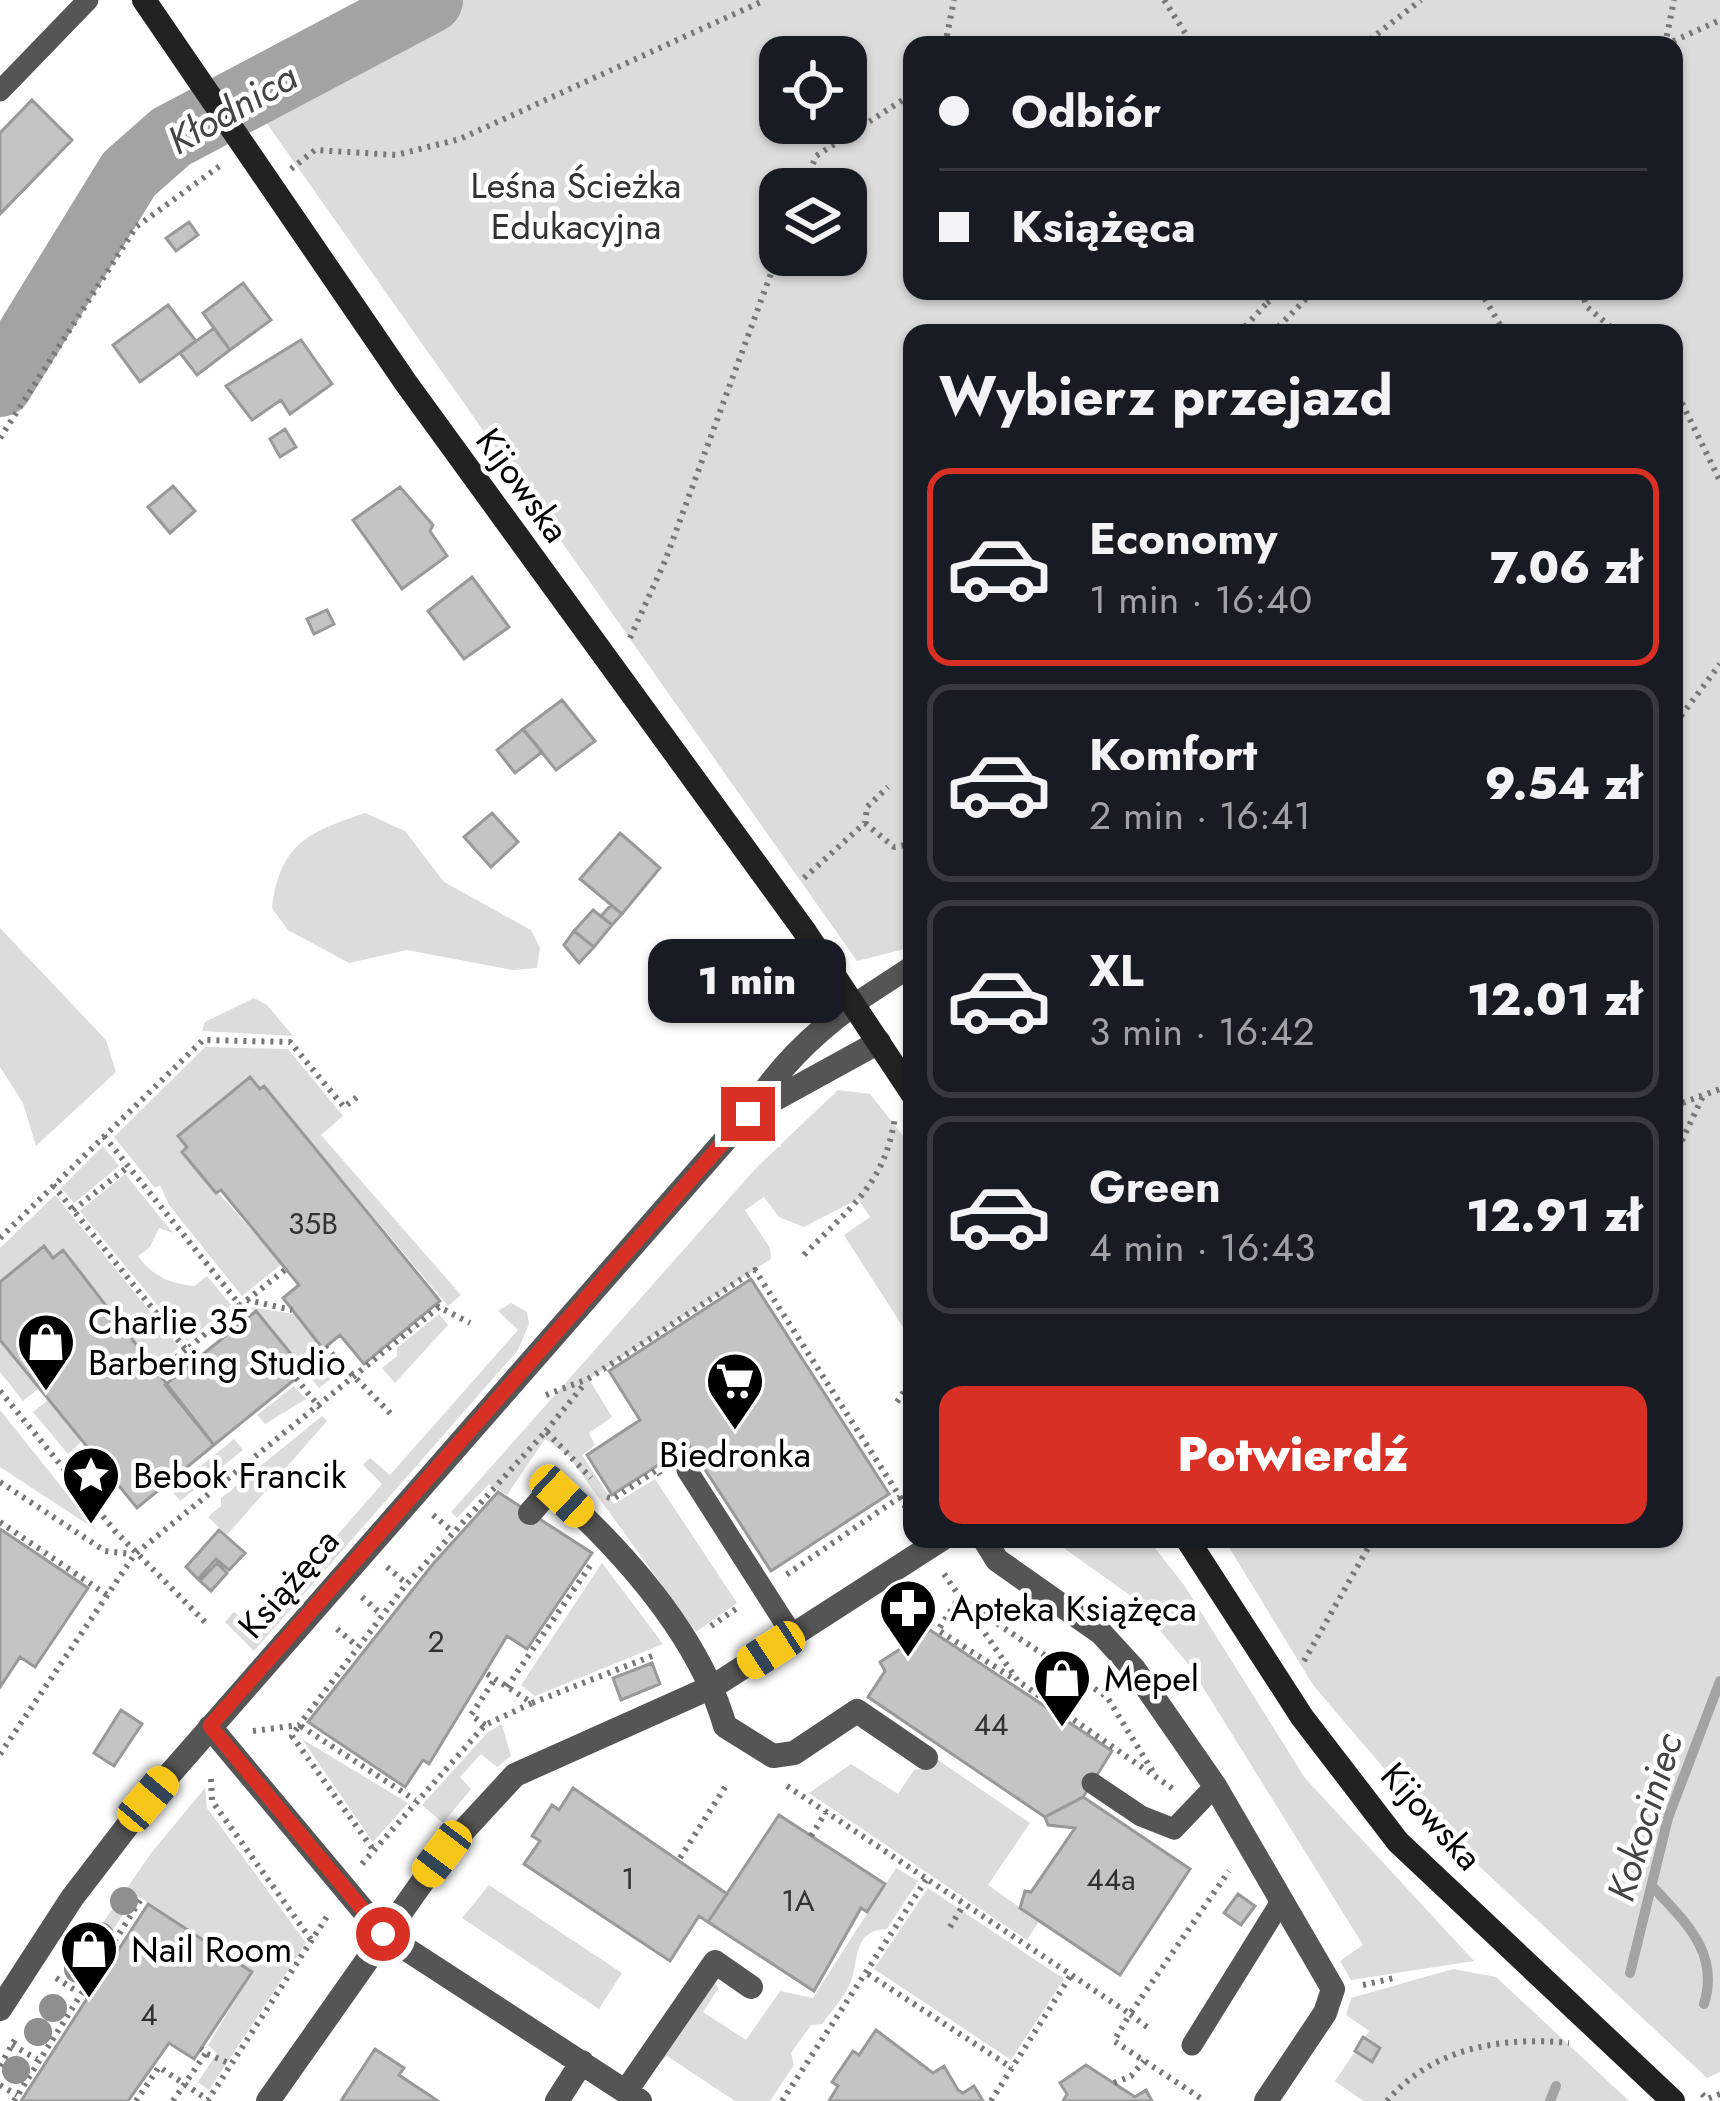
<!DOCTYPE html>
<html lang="pl">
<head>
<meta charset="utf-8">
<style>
	:root { --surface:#171b24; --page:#242831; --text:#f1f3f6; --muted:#9ea1a6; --line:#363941; --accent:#d93025 }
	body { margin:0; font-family:Jost,sans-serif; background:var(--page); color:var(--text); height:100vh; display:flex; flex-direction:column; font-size:45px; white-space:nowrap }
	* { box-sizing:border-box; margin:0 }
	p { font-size:39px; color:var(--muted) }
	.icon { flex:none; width:66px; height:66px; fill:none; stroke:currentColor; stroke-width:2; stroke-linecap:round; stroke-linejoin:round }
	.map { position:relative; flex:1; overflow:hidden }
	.sheet { position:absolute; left:903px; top:324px; width:780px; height:1224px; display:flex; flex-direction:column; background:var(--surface); border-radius:24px; box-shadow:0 3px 9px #0004 }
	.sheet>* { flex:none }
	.banner { position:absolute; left:903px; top:36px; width:780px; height:264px; border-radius:24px; box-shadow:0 3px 9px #0004; display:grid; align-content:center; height:264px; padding:0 36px; background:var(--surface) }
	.buttons { position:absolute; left:759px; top:36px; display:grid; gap:24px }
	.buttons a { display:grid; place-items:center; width:108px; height:108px; border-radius:24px; background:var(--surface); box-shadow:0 3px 9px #0004; font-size:60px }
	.end { position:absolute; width:54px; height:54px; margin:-27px; border:15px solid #d93025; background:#fff; box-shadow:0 0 0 6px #fff }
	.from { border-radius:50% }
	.bubble { position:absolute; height:84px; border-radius:24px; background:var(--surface); box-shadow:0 3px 9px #0004; font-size:39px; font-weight:800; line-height:84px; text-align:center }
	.car { position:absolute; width:36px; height:72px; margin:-36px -18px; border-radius:15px; box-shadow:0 0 9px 3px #0007; background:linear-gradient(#f5c518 24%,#345 0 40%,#f5c518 0 76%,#345 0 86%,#f5c518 0) }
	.banner b { display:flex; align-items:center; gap:42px; height:114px; font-size:45px }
	.banner b+b { border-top:3px solid var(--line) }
	.banner i { width:30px; height:30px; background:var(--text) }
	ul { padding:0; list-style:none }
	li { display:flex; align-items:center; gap:36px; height:198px; margin:0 24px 18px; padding:0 12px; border:6px solid var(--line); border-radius:24px }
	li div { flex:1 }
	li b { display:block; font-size:45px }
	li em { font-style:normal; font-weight:800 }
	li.on { border-color:var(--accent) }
	li>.icon { width:108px; height:108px; stroke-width:1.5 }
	h2 { padding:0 36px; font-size:54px; line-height:144px }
	.button { display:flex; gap:24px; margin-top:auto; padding:24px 36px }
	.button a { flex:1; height:138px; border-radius:24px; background:var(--accent); color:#fff; font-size:48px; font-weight:800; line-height:138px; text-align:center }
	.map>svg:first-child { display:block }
	.green { fill:#dcdcdc; fill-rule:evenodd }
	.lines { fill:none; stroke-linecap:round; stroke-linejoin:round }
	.stream { stroke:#a3a3a3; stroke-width:10 }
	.river { stroke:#a3a3a3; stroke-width:66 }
	.building { fill:#c4c4c4; stroke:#999; stroke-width:3 }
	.path { stroke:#777; stroke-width:6; stroke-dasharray:3 6; stroke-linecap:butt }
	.lane { stroke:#555; stroke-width:21 }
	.street { stroke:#555; stroke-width:24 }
	.secondary { stroke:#222; stroke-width:24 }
	.tree { fill:#8f8f8f }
	.route { stroke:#d93025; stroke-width:15 }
	.labels { text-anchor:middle; stroke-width:9; stroke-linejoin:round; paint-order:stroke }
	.number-label { font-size:30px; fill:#313131 }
	.park-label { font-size:36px; fill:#333; stroke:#fff }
	.street-label { font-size:36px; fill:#000; stroke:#fff }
	.poi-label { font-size:36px; fill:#000; stroke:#fff; text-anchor:start }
	.water-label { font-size:39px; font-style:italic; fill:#444; stroke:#fff }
</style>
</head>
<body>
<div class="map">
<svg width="1720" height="2101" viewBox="0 0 1720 2101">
	<rect width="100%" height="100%" fill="#fff"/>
	<path class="green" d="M373 0H1720V2072L1707 2078 1422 1813 1313 1685 1224 1539H1674V333H912V947L857 961 263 118 243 68ZM1674 45V291H912V45ZM846 57V123H780V57ZM780 189H846V255H780Z
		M365 813 405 831 444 882 531 930 540 948 537 968 512 970 407 950 349 963 288 930 272 908C280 843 309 832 365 813Z
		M0 928 106 1040 116 1072 36 1146 23 1103 0 1067Z
		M254 998 267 1005 293 1036 202 1031 205 1022Z
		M205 1047 288 1049 343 1116 321 1135 461 1295 448 1306 264 1086 260 1089 251 1077 178 1136 187 1147 182 1152 282 1264 242 1296 169 1205 160 1185 155 1188 114 1137Z
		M838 1090 870 1094 912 1147V1341L844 1235 870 1217 858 1199 804 1227 779 1217 764 1197 745 1210 770 1248 771 1259 589 1379 612 1417 589 1433 595 1445 582 1455 614 1504 655 1479 737 1603 696 1632 567 1454 545 1439 507 1495 489 1484 457 1518 451 1512 757 1167Z
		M103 1146 119 1166 74 1203 61 1188Z
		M125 1174 173 1233 159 1228 150 1247 138 1256C151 1275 170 1284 194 1286L207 1276 231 1305 187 1341 80 1211Z
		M55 1195 179 1347 151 1369 128 1341 133 1336 63 1250 53 1258 43 1247 0 1282V1248Z
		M511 1303 527 1312 529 1324 518 1350 254 1651 225 1622 234 1612 255 1629 382 1484 363 1465 370 1458 390 1475 518 1330 498 1311Z
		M250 1307 294 1314 341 1371 319 1388Z
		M439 1314 448 1325 395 1383 382 1368 397 1356V1348Z
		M0 1340 39 1388 23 1401 0 1372Z
		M294 1386 306 1399 265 1424 257 1415Z
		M48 1400 82 1441 68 1454 33 1412Z
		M0 1410 96 1530 0 1467Z
		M322 1416 327 1421 227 1535 208 1517 221 1506V1498Z
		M234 1439 243 1450 180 1501 171 1490Z
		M1051 1539H1148L1184 1585 1305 1778 1474 1961 1351 1980 1340 1961 1363 1945 1189 1665 1131 1596Z
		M602 1563 663 1644 535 1696 521 1685Z
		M502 1724 511 1756 497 1767 481 1754 460 1777 471 1789 443 1823 422 1805 488 1732Z
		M302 1739 408 1803 373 1842Z
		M938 1760 1030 1823 988 1885 1039 1921 1027 1940 809 1793 851 1764 898 1794 914 1770 932 1767Z
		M205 1788 207 1808 306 1943 209 2090 198 2082 217 2053 208 2045 252 1972 136 1895 80 1980 68 1973 152 1852Z
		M896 1868 918 1881 887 1929C853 1930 859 1959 851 1981 846 1996 831 2011 822 2024L811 2025 791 2053 794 2065 770 2101H735L667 2056 650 2073 714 1981 718 1989 703 2012 746 2040 780 1991 813 1998Z
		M489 1885 622 1973 599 2009 462 1918Z
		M928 1888 1064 1979 1011 2060 874 1969Z
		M1453 1969 1496 1977 1629 2101H1363L1335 2081 1369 2031 1346 2015 1351 1998Z"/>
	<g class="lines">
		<path class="stream" d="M1652 1886C1685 1922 1720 1952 1704 2004
			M1630 1973 1668 1818 1720 1681
			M1550 2101 1556 2086"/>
		<path class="river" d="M0 384 129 174 171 137 430 0"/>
	</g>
	<path class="building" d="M32 100 72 140 0 214V133Z
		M189 222 198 235 176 251 166 238Z
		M243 283 271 320 230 350 203 313Z
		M168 305 196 341 140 382 113 345Z
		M214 328 230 350 197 375 180 353Z
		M301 340 332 384 290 414 281 400 252 420 226 386Z
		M285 429 296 447 280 457 270 439Z
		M173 486 195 511 170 533 148 507Z
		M400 487 433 525 430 531 447 556 402 589 353 520Z
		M472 577 509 627 464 659 428 611Z
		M327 610 334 624 314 634 307 619Z
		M562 700 595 741 556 770 523 729Z
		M523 729 542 752 515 773 497 750Z
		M492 813 518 842 491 867 464 837Z
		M620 833 660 868 622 914 580 879Z
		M611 905 622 914 612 925 601 916Z
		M593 910 612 925 594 947 574 931Z
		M574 931 594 947 579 963 564 945Z
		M250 1077 260 1089 264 1086 440 1301 364 1364 340 1335 323 1349 283 1298 299 1285 221 1190 216 1193 182 1152 187 1147 178 1136Z
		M44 1246 53 1258 63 1250 214 1445 137 1508 0 1340V1282Z
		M751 1279 889 1494 771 1571 689 1445 612 1495 587 1455 640 1420 609 1371Z
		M256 1311 305 1371 214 1445 165 1385Z
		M498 1492 592 1553 527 1649 507 1636 429 1764 423 1760 405 1787 308 1722 433 1564Z
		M0 1529 88 1588 35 1667 20 1657 0 1687Z
		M219 1530 245 1553 229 1570 216 1559 198 1579 186 1567Z
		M217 1563 227 1573 211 1591 200 1581Z
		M930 1630 1112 1751 1083 1797 1045 1817 868 1697 885 1671 880 1662Z
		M652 1663 660 1684 621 1700 613 1678Z
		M121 1710 142 1724 114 1766 94 1753Z
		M573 1788 727 1894 708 1922 699 1916 670 1961 524 1864 540 1841 532 1836 552 1805 559 1810Z
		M1083 1797 1190 1869 1120 1975 1020 1908 1025 1891 1031 1892 1075 1828 1048 1825 1045 1817Z
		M779 1815 885 1884 867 1912 861 1908 814 1991 708 1922Z
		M1238 1894 1255 1906 1241 1925 1224 1913Z
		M148 1904 252 1972 194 2059 169 2043 128 2101H21Z
		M876 2030 933 2073 944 2066 958 2090 963 2093 974 2086 983 2101H829L838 2086 832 2082 853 2051 859 2055Z
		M1363 2037 1380 2048 1372 2062 1355 2051Z
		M375 2049 404 2068 399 2075 438 2101H341Z
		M1086 2065 1135 2097 1146 2090 1152 2101H1063L1067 2094 1060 2083Z"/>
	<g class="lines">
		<path class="path" d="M1164 0 1193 45
			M945 45 954 0
			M1363 45 1421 0
			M1665 45 1720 20
			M1665 45 1674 0
			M291 169 315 150 396 155 460 139 765 0
			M803 189 816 156 912 94
			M1480 291 1505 333
			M1581 291 1587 307 1618 333
			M1267 303 1282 291
			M1239 333 1267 303 1268 291
			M1272 333 1314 291
			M1674 387 1720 481
			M0 438 136 227 221 165
			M630 638 665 561 780 249
			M1674 742 1681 716 1720 664
			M908 765 912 760
			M865 823 894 847 912 844
			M804 878 865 823 867 807 888 787
			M793 1012 811 990
			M1674 1106 1720 1089
			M104 1136 240 1305 247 1300 292 1310
			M1674 1157 1704 1094
			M53 1185 186 1350 240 1305 247 1319
			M73 1210 129 1166
			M0 1238 203 1040 290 1042 344 1107 357 1097
			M804 1255C849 1208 885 1185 895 1117
			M247 1300 286 1269
			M325 1347 391 1414
			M155 1374 186 1350
			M296 1378 320 1408
			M0 1391 115 1531 205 1622
			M546 1395 588 1379 755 1270 900 1497 786 1575
			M897 1402 912 1380
			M546 1431 586 1382
			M0 1482 105 1551 131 1554
			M607 1497 613 1499 657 1470 660 1475
			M900 1497 912 1519
			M433 1515 453 1532
			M0 1522 107 1595
			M387 1567 407 1584
			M944 1574 1018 1681 1176 1791
			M362 1597 382 1615
			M711 1626 740 1606
			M337 1629 357 1646
			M1304 1661 1373 1539
			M1011 1677 938 1630 959 1598 1107 1697 1155 1775
			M507 1687 590 1566
			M532 1703 657 1654
			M485 1725 471 1715 495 1679
			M253 1731 299 1725 404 1587 546 1431 591 1478
			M0 1754 135 1554 439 1307 470 1323
			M211 1779 212 1801 312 1941
			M787 1786 1130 2014 1229 1871
			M811 1836 826 1812
			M372 1848 292 1736 299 1725 415 1800
			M680 1858 727 1784
			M362 1864 485 1725 532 1703 483 1671
			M950 1927 964 1904
			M868 1974 1012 2068
			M56 1978 78 1992
			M1363 1985 1394 1978
			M1147 2027 1130 2014 1114 2041 1205 2101
			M12 2045 37 2059
			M207 2054 231 2064
			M0 2066 17 2036
			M1114 2083 1131 2076 1144 2061
			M0 2085 17 2095
			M1702 2094 1707 2099 1720 2094
			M14 2101 141 1899
			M136 2101 159 2067 208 2100 328 1915
			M173 2101 206 2053 201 2049
			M782 2101 926 1880
			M991 2101 1071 1975
			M1387 2101C1432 2048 1502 2036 1569 2043"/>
		<path class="lane" d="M0 91 88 0
			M854 1004 912 966
			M687 1470 793 1636
			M1092 1783 1141 1816 1174 1829 1215 1786
			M1192 2045 1282 1900"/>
		<path class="street" d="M750 1113 879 1042
			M530 1513 545 1496H562C628 1557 700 1639 725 1726L773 1756 794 1753 857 1711 926 1758
			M984 1539 997 1560 1101 1633 1134 1669 1215 1786 1333 1989 1325 2013 1266 2101
			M210 1727 383 1934 640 2101
			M0 2009 72 1898 148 1799 748 1114C779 1068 809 1037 854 1004
			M626 2091 715 1962 751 1987
			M268 2101 442 1854 515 1775 714 1686 942 1539
			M557 2101 582 2062"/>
		<path class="secondary" d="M144 0 406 383 803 929 912 1093
			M1187 1539 1302 1717 1398 1842 1673 2101"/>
	</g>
	<g class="tree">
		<circle cx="124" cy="1901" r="14"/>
		<circle cx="100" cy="1936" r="14"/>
		<circle cx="78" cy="1969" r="14"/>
		<circle cx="53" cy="2008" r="14"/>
		<circle cx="38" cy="2032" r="14"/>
		<circle cx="16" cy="2070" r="14"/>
	</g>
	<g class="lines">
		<path class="route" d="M383 1934 210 1726 748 1114"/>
	</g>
	<defs>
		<symbol id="shop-pin" viewBox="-11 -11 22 30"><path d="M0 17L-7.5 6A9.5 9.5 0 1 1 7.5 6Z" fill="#000" stroke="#fff"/><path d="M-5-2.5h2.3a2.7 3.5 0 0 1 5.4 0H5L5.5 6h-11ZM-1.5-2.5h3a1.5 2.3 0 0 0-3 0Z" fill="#fff"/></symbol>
		<symbol id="supermarket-pin" viewBox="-11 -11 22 30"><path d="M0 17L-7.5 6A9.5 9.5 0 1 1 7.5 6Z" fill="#000" stroke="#fff"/><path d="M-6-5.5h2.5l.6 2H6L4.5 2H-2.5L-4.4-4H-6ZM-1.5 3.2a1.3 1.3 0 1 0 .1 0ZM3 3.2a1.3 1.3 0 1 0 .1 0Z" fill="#fff"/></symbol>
		<symbol id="sight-pin" viewBox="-11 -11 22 30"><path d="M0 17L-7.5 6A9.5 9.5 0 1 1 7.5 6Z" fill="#000" stroke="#fff"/><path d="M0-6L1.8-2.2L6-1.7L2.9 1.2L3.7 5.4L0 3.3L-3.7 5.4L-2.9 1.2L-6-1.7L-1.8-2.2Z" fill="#fff"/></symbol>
		<symbol id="pharmacy-pin" viewBox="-11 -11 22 30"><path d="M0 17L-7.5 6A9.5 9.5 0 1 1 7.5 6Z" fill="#000" stroke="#fff"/><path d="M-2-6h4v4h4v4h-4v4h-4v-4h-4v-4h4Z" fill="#fff"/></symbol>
	</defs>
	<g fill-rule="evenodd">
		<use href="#shop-pin" x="13" y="1309" width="66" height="90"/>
		<use href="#supermarket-pin" x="702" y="1348" width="66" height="90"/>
		<use href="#sight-pin" x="58" y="1442" width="66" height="90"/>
		<use href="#pharmacy-pin" x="875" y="1575" width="66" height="90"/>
		<use href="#shop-pin" x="1029" y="1645" width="66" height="90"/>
		<use href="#shop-pin" x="56" y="1916" width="66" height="90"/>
	</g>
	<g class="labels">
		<g class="number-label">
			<text x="313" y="1234">35B</text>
			<text x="436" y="1652">2</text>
			<text x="991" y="1735">44</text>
			<text x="628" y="1889">1</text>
			<text x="1111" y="1890">44a</text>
			<text x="798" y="1911">1A</text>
			<text x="149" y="2025">4</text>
		</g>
		<g class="park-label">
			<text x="576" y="198">Leśna Ścieżka<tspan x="576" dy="41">Edukacyjna</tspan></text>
		</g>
		<g class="street-label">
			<text transform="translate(523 485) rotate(54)" y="13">Kijowska</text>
			<text transform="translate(288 1583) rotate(-49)" y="13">Książęca</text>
			<text transform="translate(1432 1816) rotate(48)" y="13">Kijowska</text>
		</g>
		<g class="poi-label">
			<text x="88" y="1334">Charlie 35<tspan x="88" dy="41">Barbering Studio</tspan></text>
			<text x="735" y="1467" text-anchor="middle">Biedronka</text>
			<text x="133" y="1488">Bebok Francik</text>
			<text x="950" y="1621">Apteka Książęca</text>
			<text x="1104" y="1691">Mepel</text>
			<text x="131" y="1962">Nail Room</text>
		</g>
		<g class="water-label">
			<text transform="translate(232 108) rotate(-30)" y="14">Kłodnica</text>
			<text transform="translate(1644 1817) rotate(-73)" y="14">Kokociniec</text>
		</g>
	</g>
</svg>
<div class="buttons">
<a><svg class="icon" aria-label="locate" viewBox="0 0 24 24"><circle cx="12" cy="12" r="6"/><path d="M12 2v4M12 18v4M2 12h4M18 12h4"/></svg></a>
<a><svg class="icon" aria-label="layers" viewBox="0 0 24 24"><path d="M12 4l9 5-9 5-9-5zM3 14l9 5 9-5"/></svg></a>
</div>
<i class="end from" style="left:383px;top:1934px"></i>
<i class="end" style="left:748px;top:1114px"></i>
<div class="bubble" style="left:648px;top:939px;width:198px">1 min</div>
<i class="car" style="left:562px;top:1496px;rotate:133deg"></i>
<i class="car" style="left:771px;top:1650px;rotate:237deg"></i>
<i class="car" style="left:148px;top:1799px;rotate:40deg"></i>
<i class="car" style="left:442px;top:1854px;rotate:217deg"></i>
<div class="banner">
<b><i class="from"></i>Odbiór</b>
<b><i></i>Książęca</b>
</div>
<section class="sheet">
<h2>Wybierz przejazd</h2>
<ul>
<li class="on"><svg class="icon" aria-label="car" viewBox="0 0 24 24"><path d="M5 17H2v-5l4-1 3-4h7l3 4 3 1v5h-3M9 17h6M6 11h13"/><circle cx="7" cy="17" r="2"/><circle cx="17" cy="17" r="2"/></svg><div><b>Economy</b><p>1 min · 16:40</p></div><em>7.06 zł</em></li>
<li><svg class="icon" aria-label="car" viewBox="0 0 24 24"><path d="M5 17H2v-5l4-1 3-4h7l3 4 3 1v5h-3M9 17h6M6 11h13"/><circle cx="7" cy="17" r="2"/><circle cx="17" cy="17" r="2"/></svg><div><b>Komfort</b><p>2 min · 16:41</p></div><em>9.54 zł</em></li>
<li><svg class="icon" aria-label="car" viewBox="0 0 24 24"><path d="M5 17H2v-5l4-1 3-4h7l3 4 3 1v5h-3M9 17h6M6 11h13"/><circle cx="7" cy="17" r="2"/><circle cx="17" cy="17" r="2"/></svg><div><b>XL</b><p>3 min · 16:42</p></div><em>12.01 zł</em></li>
<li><svg class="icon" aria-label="car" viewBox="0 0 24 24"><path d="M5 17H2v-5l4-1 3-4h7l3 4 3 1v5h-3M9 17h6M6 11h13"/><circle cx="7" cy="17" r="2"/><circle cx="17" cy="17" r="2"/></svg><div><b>Green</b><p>4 min · 16:43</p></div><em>12.91 zł</em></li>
</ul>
<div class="button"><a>Potwierdź</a></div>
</section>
</div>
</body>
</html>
